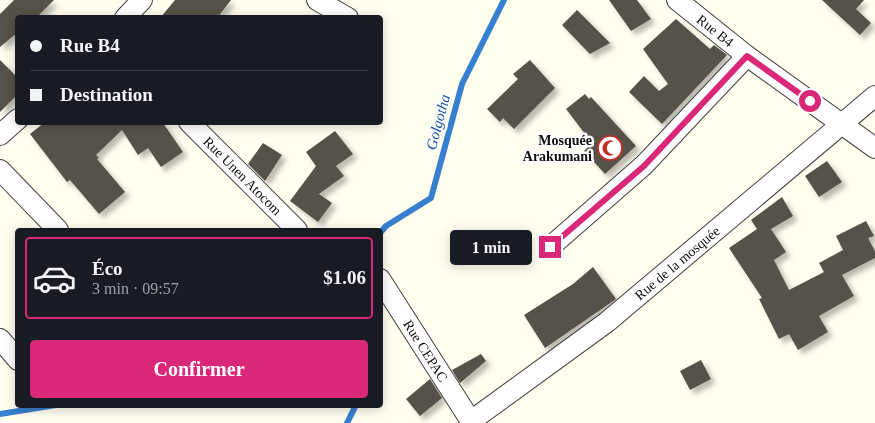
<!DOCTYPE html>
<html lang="fr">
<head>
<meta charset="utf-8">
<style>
	:root { --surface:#171b24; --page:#242831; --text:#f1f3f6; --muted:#9ea1a6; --line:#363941; --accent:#db2777 }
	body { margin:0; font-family:"Times New Roman",serif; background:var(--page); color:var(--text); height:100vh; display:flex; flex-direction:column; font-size:19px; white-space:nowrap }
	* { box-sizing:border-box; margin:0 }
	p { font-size:16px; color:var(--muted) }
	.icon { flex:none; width:28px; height:28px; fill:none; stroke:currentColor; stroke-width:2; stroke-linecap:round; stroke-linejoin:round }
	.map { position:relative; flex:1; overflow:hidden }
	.details { position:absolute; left:15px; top:228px; width:368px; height:180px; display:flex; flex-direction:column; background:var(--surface); border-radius:5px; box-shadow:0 2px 12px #0003 }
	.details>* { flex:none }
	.top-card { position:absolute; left:15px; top:15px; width:368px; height:110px; border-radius:5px; box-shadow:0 2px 12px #0003; display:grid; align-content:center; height:110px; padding:0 15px; background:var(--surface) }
	.end { position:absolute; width:22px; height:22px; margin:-11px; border:6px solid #db2777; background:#fff; box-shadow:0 0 0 2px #fff }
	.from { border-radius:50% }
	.bubble { position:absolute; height:35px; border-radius:5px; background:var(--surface); box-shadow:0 2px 12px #0003; font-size:16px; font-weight:700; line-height:35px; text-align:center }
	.top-card b { display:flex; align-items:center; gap:18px; height:48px; font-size:19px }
	.top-card b+b { border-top:1px solid var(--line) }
	.top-card i { width:12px; height:12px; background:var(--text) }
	ul { padding:9px 0 0; list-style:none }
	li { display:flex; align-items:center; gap:15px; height:82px; margin:0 10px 8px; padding:0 5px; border:2px solid transparent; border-radius:5px }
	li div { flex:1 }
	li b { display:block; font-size:19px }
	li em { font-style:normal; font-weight:700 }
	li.on { border-color:var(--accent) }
	li>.icon { width:45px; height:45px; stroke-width:1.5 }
	.primary-button { display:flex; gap:10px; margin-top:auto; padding:10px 15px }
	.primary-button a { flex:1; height:58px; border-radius:5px; background:var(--accent); color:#fff; font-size:20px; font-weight:700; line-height:58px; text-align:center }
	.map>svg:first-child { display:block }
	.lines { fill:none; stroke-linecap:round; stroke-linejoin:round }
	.stream { stroke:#387fcf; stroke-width:6 }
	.building { fill:#57514a; filter:url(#shadow) }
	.minor-casing { stroke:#414141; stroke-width:22 }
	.minor { stroke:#fff; stroke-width:20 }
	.route { stroke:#db2777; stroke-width:6 }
	.labels { text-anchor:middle; stroke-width:5; stroke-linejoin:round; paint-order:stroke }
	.street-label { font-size:14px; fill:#0e0e0e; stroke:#fff }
	.poi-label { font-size:14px; font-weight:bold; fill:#0e0e0e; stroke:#fff; text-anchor:end }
	.water-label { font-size:15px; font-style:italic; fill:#1552a2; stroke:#fff }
</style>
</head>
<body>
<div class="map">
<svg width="875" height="423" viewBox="0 0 875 423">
	<defs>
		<filter id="shadow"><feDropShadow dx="4.5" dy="4.5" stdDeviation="2.5" flood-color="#0004"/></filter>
	</defs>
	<rect width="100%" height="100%" fill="#fffeef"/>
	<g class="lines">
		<path class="stream" d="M380 233 386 226 431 198 462 84 504 0
			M0 414 56 405
			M347 423 356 405"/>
	</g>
	<path class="building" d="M14 0H54L36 18H18V32L0 47V14Z
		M175 0H231L217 18H160Z
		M609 0H637L651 19 631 31Z
		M822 0H864L856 9 871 23 860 35Z
		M577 10 610 43 590 54 585 49 562 25Z
		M676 19 710 49 714 45 727 55 662 124 629 92 644 76 659 91 668 84 643 49Z
		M0 60 18 78V94L0 112Z
		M530 60 555 88 514 129 503 118 500 122 487 109 518 79 513 74Z
		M585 94 589 99 591 97 636 146 605 174 584 151 592 143 566 109Z
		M45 122 163 123 183 152 161 167 148 148 138 155 122 130 96 155 99 158 97 159 125 192 99 214 70 180 67 182 30 134Z
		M335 131 353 154 336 166 344 176 319 194 332 203 318 222 290 201 316 166 306 152Z
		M263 143 282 155 265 181 248 164Z
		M827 161 842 182 819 197 805 176Z
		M782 197 793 216 771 229 786 252 774 260 789 290 824 272 819 263 843 250 836 236 866 221 874 236 868 238 875 251V258L842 275 854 296 819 316 828 332 798 350 789 334 779 339 759 299 762 298 729 248 757 229 751 220Z
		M593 267 616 299 545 348 524 315 573 284Z
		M481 354 486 361 460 383 452 370Z
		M701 360 711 379 690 390 680 371Z
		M430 379 442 398 420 416 406 399Z"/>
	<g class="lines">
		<defs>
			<g id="minor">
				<path d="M317 0 348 18"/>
				<path id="s1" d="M677 0 747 56 875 148"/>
				<path d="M125 18 142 0"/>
				<path id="s2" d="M189 122 297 230"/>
				<path d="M0 135 18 119"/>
				<path d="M0 170 58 230"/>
				<path d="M550 247 644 165 747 56"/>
				<path id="s3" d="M380 279 472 423"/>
				<path d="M0 339 18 360"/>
				<path id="s4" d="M471 421 607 322 875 96"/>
			</g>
		</defs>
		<use href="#minor" class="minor-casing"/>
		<use href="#minor" class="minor"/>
	</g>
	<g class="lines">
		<path class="route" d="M550 247 644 166 747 56 810 101"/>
	</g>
	<defs>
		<symbol id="mosque-ring" viewBox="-11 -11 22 22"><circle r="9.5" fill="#fff" stroke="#c03123" stroke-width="1.5"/><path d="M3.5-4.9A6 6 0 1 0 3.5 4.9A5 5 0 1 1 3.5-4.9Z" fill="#c03123"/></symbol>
	</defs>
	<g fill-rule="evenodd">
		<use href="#mosque-ring" x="596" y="134" width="28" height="28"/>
	</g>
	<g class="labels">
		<g class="street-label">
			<text dy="5" stroke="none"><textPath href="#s1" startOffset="49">Rue B4</textPath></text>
			<text dy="5" stroke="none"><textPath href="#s2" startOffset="76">Rue Unen Atocom</textPath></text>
			<text dy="5" stroke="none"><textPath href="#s4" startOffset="260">Rue de la mosquée</textPath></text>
			<text dy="5" stroke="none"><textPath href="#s3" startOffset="85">Rue CEPAC</textPath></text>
		</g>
		<g class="poi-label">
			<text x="592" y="145">Mosquée<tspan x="592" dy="16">Arakumani</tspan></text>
		</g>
		<g class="water-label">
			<text transform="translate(438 122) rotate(-75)" y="5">Golgotha</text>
		</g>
	</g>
</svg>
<i class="end from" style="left:810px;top:101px"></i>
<i class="end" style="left:550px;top:247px"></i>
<div class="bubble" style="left:450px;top:230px;width:82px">1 min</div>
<div class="top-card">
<b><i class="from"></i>Rue B4</b>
<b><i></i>Destination</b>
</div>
<section class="details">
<ul>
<li class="on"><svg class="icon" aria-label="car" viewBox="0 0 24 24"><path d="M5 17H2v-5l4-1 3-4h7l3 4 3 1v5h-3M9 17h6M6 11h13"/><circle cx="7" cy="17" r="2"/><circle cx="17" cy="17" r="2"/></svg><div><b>Éco</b><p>3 min · 09:57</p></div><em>$1.06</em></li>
</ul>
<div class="primary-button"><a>Confirmer</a></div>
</section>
</div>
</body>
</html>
